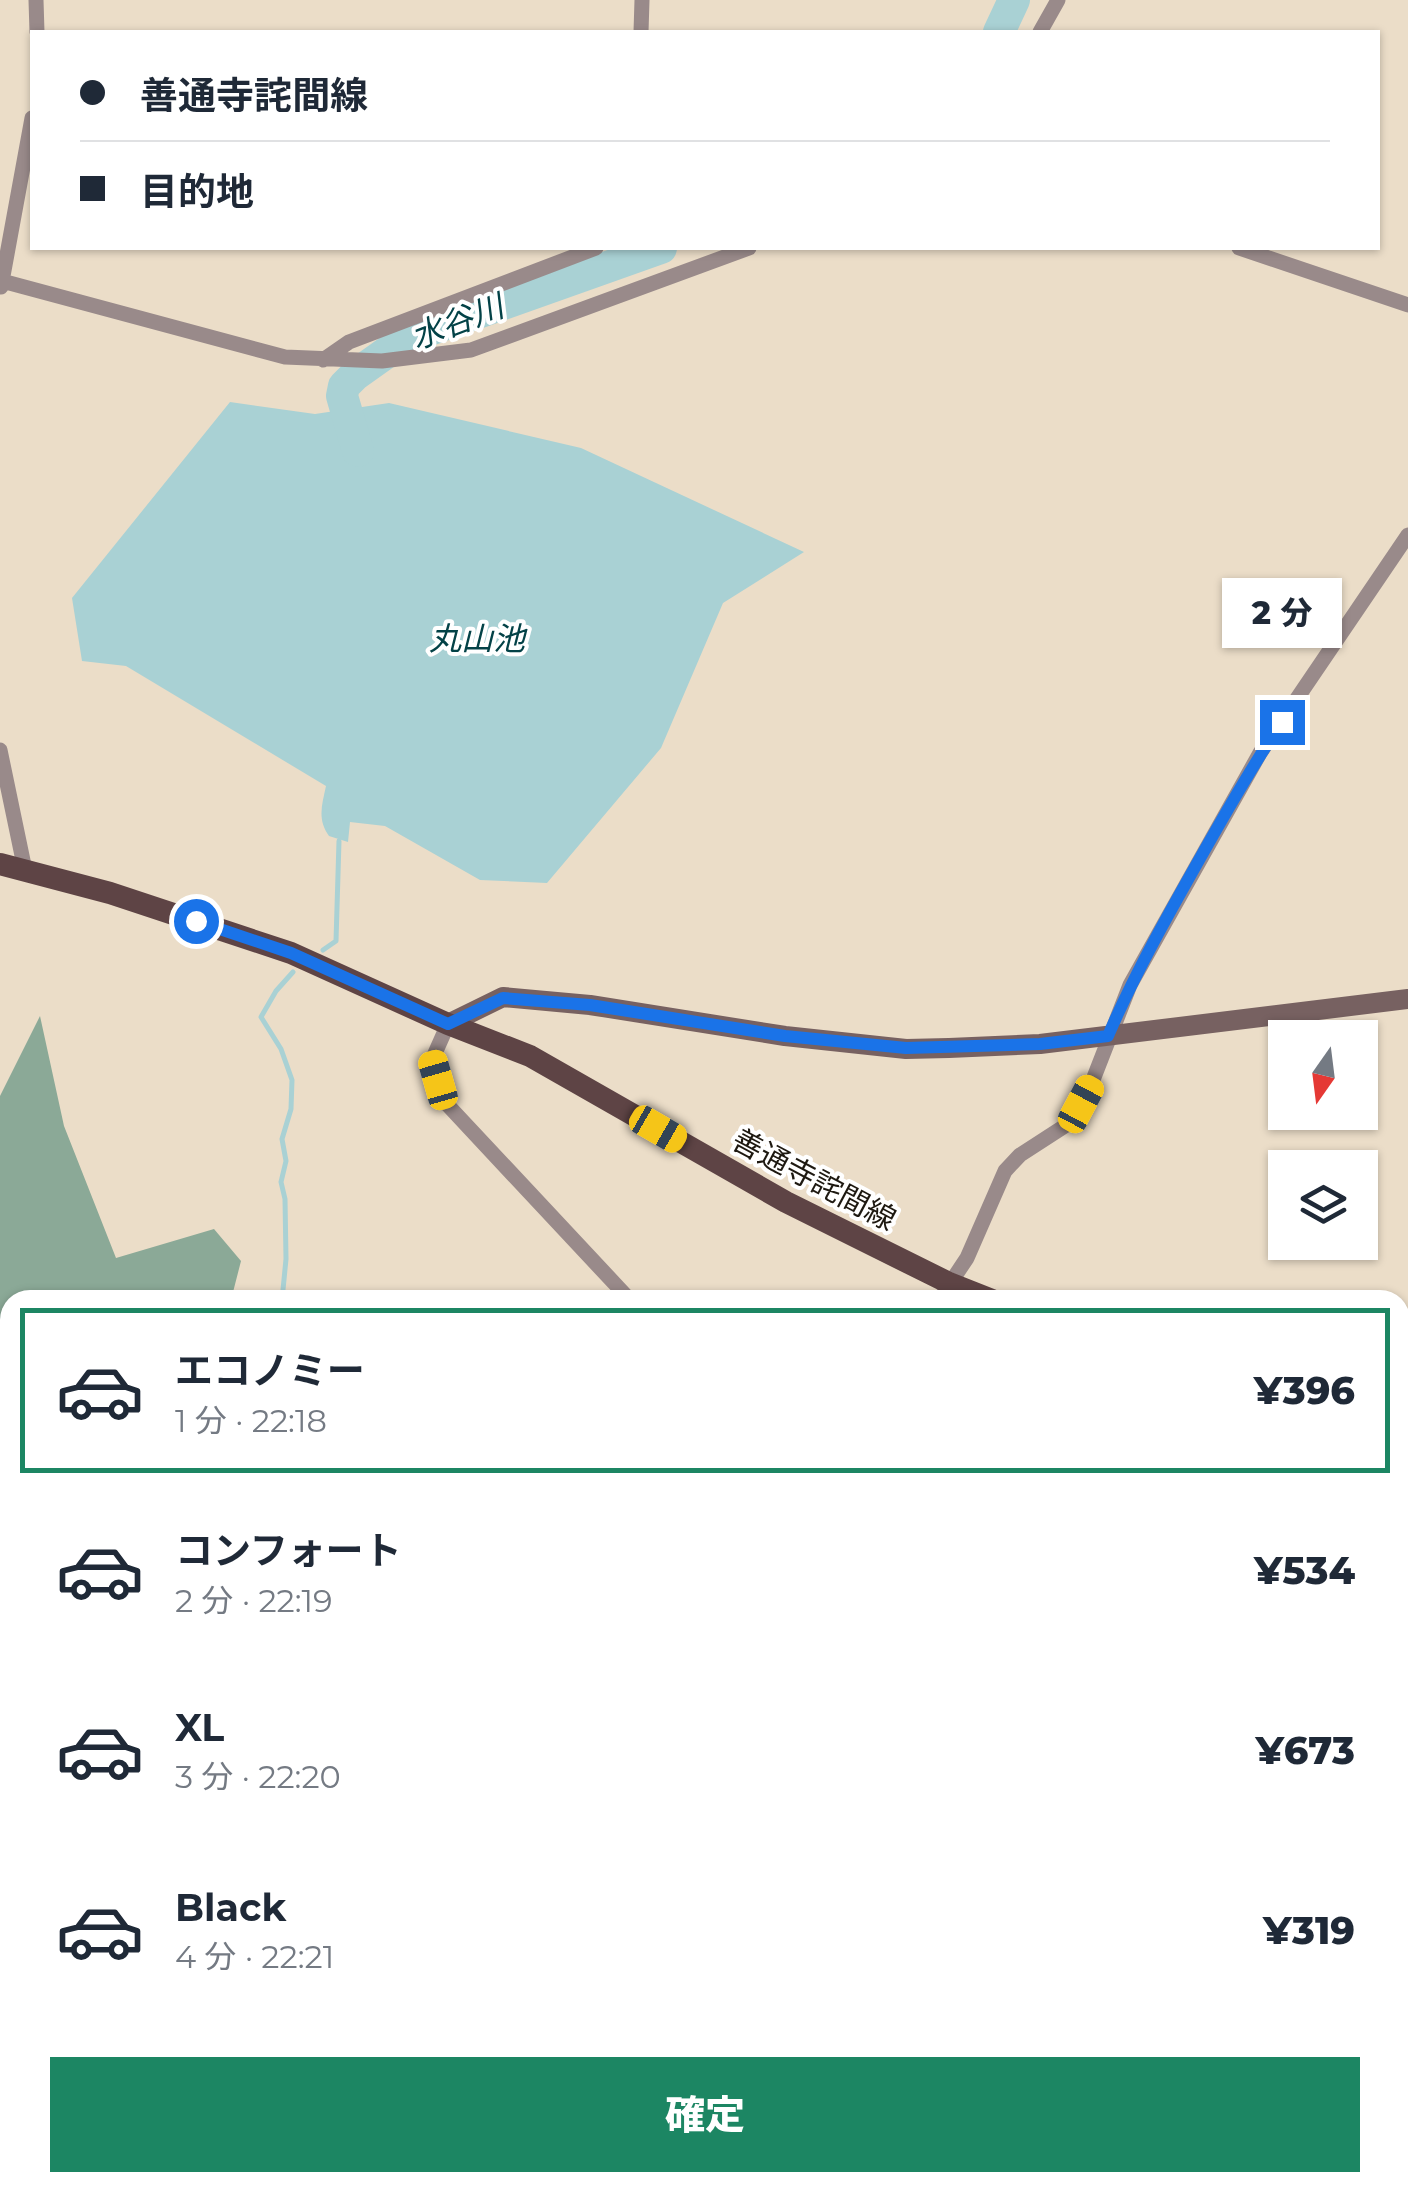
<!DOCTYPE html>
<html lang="ja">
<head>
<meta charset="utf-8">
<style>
	:root { --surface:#fff; --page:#f6f6f7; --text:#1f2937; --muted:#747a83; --line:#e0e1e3; --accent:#1c8663 }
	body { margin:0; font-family:Montserrat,"Noto Sans JP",sans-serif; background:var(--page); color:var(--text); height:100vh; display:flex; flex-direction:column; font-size:38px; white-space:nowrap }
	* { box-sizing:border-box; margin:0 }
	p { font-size:32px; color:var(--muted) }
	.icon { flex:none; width:55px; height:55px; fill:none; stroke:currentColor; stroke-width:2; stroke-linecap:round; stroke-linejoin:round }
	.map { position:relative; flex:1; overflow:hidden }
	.drawer { position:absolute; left:0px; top:1290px; width:1410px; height:902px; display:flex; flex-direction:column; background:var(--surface); border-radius:30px 30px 0 0; box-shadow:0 2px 8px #0004 }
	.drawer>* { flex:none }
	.guide { position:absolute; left:30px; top:30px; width:1350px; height:220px; border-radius:0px; box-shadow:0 2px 8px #0004; display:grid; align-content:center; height:220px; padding:0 50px; background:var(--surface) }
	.needle { width:65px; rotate:194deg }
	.fabs { position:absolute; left:1268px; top:1020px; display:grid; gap:20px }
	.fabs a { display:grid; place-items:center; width:110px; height:110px; border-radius:0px; background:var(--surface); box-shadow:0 2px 8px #0004; font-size:50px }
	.end { position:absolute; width:45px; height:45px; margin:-22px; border:12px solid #1a73e8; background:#fff; box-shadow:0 0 0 5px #fff }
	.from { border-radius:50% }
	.bubble { position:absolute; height:70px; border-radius:0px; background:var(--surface); box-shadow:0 2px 8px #0004; font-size:32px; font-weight:800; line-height:70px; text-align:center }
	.car { position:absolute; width:30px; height:60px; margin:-30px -15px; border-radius:12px; box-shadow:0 0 8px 2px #0007; background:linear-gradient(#f5c518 24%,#345 0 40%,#f5c518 0 76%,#345 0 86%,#f5c518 0) }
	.guide b { display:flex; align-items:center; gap:35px; height:95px; font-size:38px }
	.guide b+b { border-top:2px solid var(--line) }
	.guide i { width:25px; height:25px; background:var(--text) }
	ul { padding:18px 0 0; list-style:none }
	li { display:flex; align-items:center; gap:30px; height:165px; margin:0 20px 15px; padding:0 30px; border:5px solid transparent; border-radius:0px }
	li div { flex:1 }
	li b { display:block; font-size:38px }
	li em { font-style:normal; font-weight:800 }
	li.active { border-color:var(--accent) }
	li>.icon { width:90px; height:90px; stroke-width:1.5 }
	.action { display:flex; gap:20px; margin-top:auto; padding:20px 50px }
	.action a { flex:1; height:115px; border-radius:0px; background:var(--accent); color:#fff; font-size:40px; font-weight:800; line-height:115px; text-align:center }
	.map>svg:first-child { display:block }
	.forest { fill:#8ba997 }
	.water { fill:#a9d1d4 }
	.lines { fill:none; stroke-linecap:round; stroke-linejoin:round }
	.stream { stroke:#a9d1d4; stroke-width:5 }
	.river { stroke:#a9d1d4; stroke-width:32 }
	.street { stroke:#998a8a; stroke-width:15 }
	.secondary { stroke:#776161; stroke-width:20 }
	.primary { stroke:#5e4445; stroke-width:22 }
	.route { stroke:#1a73e8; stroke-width:12 }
	.labels { text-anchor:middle; stroke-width:8; stroke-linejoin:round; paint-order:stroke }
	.street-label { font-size:30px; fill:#1e1911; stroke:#fff }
	.water-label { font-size:32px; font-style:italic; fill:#034247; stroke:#fff }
</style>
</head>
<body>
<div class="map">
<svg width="1408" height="2191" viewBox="0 0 1408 2191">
	<rect width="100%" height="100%" fill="#ebddc8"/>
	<path class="forest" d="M40 1016 64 1126 116 1258 214 1229 241 1261 231 1300H10V2182L153 2183 143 2191H0V1096Z
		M847 2182 1240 2183 1232 2191H836Z"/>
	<path class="water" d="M230 402 315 414 389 403 581 448 804 552 723 603 661 748 547 883 480 880 385 826 350 822 348 842 329 836C317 819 322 805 326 786L126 666 82 661 72 598Z
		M825 2183V2182L957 2183 952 2191H819Z"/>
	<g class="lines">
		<path class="stream" d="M323 950 336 941 339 841
			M282 1300 286 1259 285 1199 281 1182 286 1161 282 1139 291 1109 292 1080 281 1049 261 1017 276 991 293 972
			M170 2191 176 2182"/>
		<path class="river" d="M999 32 1014 0
			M358 451 342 396 344 386 355 375 407 338 661 248"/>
		<path class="street" d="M36 0 37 32
			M641 32 642 0
			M1040 32 1058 0
			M1239 248 1408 305
			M2 281 285 357 382 361 471 350 749 248
			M1 287 32 118
			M323 360 349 342 596 248
			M0 750 25 870
			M448 1024 432 1060 443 1100 630 1300
			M939 1300 967 1258 1005 1171 1020 1155 1071 1122 1091 1085 1130 985 1260 753 1408 535
			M1400 1776 1408 1777
			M234 2191 246 2182
			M973 2191 979 2182"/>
		<path class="secondary" d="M448 1024 503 997 590 1005 785 1036 906 1049 949 1048 1040 1044 1408 999
			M23 2191 31 2182"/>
		<path class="primary" d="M0 864 110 893 291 953 448 1024 530 1056 786 1202 949 1283 992 1300
			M1400 1409 1408 1410"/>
	</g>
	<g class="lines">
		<path class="route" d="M196 921 291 953 448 1024 503 998 590 1005 785 1036 906 1048 1040 1044 1108 1036C1135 973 1169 913 1203 853 1228 809 1253 764 1282 722"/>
	</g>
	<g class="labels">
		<g class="street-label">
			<text transform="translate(814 1180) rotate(28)" y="10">善通寺詫間線</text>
		</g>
		<g class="water-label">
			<text transform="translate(457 322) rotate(-21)" y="11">水谷川</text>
			<text x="477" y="650">丸山池</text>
		</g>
	</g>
</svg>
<div class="fabs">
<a><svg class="needle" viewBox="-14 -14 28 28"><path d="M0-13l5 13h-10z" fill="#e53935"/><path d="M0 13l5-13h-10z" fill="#747a83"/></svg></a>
<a><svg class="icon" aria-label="layers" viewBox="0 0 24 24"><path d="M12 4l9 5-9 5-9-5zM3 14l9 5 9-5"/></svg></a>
</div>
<i class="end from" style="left:196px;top:921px"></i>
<i class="end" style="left:1282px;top:722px"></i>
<div class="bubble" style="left:1222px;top:578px;width:120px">2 分</div>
<i class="car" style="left:438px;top:1080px;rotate:344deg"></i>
<i class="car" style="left:1081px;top:1104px;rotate:28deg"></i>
<i class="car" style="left:658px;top:1129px;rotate:120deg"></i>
<div class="guide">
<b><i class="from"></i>善通寺詫間線</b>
<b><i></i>目的地</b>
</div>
<section class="drawer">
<ul>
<li class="active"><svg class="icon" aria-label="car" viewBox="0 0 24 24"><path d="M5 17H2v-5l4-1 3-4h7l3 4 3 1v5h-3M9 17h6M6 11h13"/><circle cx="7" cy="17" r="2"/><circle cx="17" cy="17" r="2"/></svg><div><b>エコノミー</b><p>1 分 · 22:18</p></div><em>¥396</em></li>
<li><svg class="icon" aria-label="car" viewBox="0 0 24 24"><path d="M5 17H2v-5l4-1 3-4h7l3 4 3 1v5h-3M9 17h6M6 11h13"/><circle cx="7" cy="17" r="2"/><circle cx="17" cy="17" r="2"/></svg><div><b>コンフォート</b><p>2 分 · 22:19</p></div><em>¥534</em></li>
<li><svg class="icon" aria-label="car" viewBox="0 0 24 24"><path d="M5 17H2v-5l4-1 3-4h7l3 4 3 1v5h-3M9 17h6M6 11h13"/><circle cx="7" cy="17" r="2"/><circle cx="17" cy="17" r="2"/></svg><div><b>XL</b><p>3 分 · 22:20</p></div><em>¥673</em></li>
<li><svg class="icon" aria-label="car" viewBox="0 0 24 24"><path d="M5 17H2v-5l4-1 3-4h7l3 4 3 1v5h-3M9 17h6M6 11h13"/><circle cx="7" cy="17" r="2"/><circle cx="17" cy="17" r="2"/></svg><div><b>Black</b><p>4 分 · 22:21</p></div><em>¥319</em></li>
</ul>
<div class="action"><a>確定</a></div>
</section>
</div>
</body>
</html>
